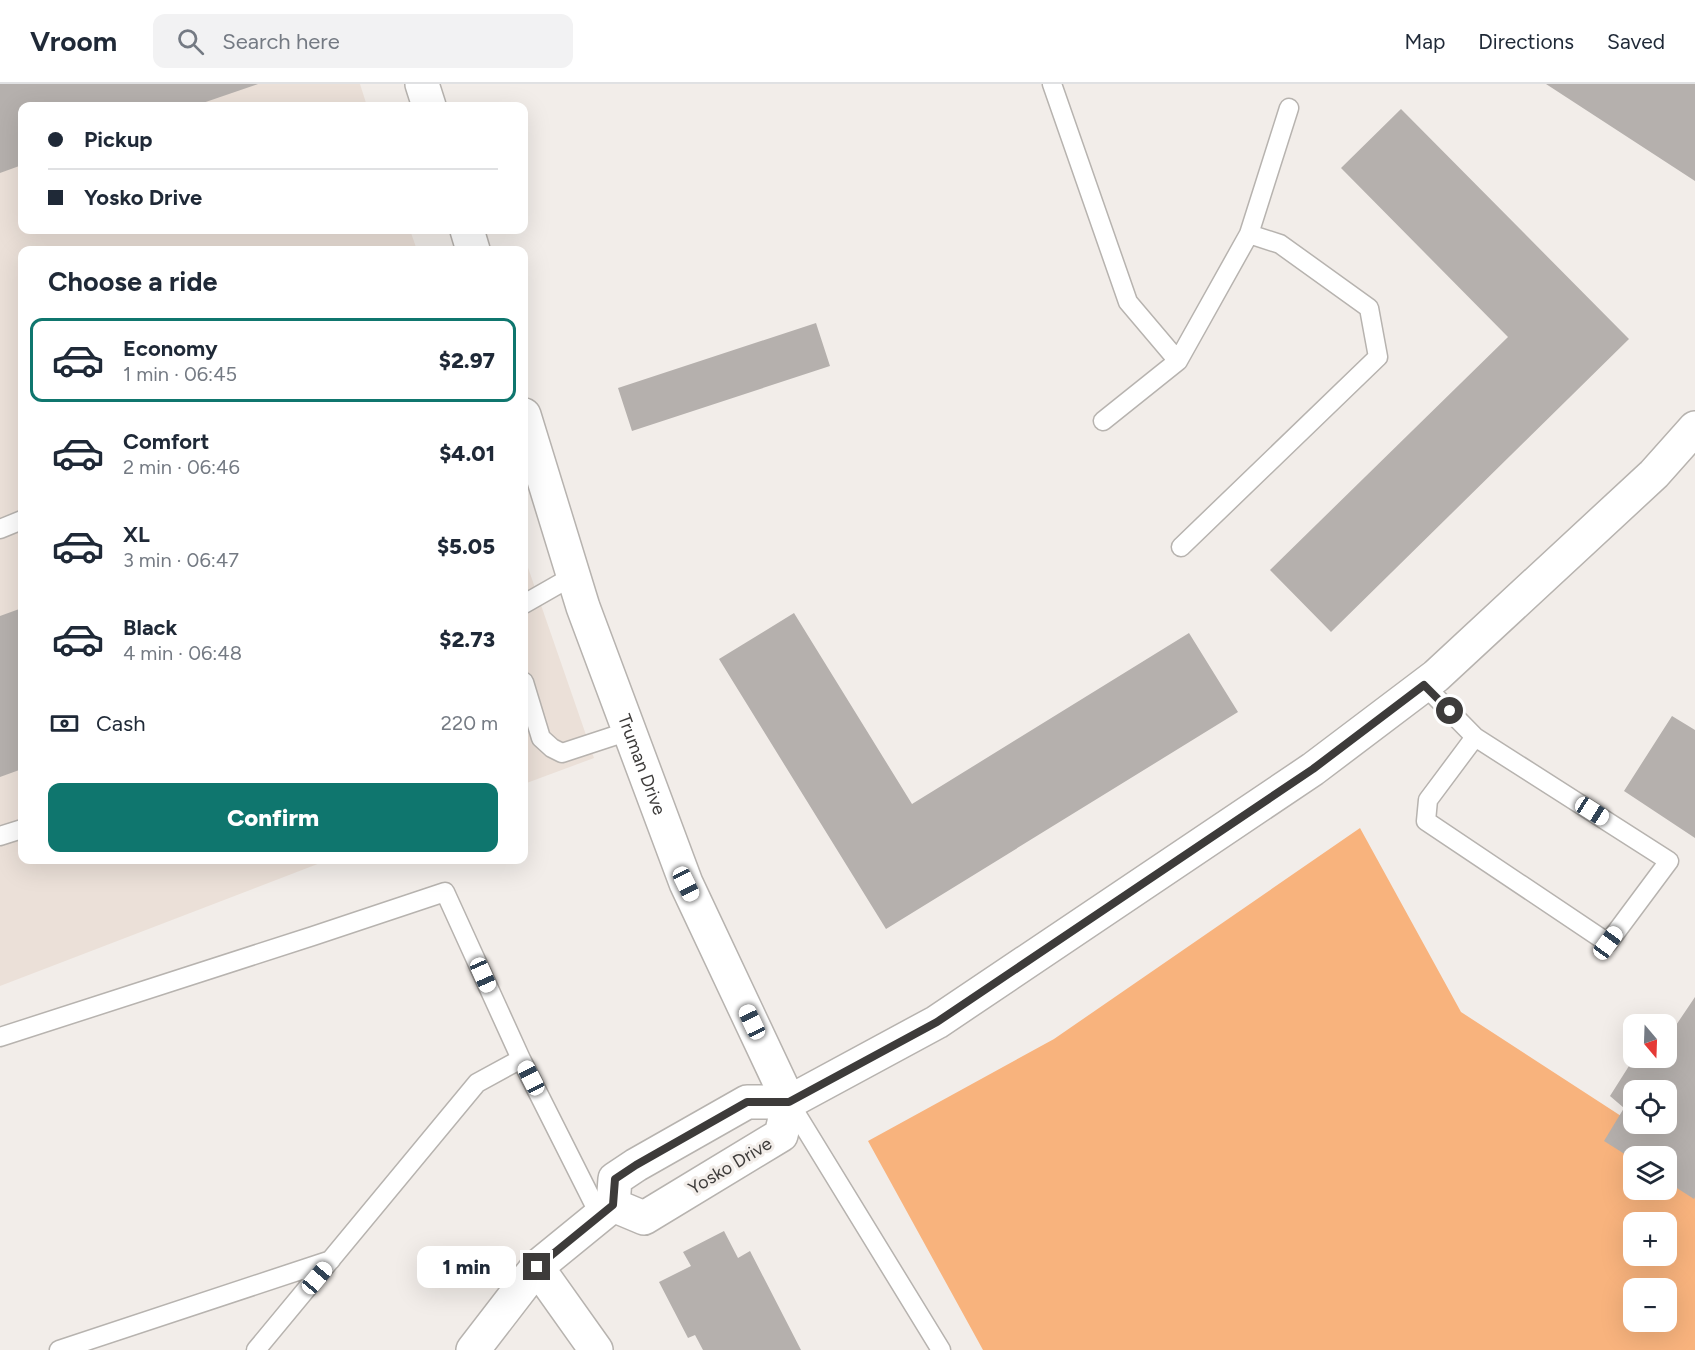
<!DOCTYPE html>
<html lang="en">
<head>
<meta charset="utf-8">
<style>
	:root { --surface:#fff; --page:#f2f2f3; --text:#1f2937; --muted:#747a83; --line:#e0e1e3; --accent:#0f766e }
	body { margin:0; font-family:Figtree,sans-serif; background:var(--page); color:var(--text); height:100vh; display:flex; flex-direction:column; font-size:22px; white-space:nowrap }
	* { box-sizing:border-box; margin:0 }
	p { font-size:20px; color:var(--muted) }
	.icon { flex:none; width:33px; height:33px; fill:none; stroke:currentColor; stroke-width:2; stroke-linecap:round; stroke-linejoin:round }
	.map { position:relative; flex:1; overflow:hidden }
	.sheet { position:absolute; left:18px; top:162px; width:510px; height:618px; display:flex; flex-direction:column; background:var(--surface); border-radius:12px; box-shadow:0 6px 24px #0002 }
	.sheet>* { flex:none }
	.banner { position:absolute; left:18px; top:18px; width:510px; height:132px; border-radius:12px; box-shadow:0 6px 24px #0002; display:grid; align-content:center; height:132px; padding:0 30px; background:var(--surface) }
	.needle { width:39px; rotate:161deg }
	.controls { position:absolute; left:1623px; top:930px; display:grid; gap:12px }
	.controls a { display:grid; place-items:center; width:54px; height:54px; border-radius:12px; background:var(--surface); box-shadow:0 6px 24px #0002; font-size:30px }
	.end { position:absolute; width:27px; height:27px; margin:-14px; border:8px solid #3d3b3a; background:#fff; box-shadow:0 0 0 3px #fff }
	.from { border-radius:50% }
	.bubble { position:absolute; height:42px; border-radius:12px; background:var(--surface); box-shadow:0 6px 24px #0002; font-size:20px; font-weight:800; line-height:42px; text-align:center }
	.car { position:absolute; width:18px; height:36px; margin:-18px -9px; border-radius:8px; box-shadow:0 0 4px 2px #0007; background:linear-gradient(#fff 24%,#345 0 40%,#fff 0 76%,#345 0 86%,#fff 0) }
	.banner b { display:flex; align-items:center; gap:21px; height:57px; font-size:22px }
	.banner b+b { border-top:2px solid var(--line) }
	.banner i { width:15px; height:15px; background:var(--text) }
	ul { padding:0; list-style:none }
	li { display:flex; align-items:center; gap:18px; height:84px; margin:0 12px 9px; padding:0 18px; border:3px solid transparent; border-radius:12px }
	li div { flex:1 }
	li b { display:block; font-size:22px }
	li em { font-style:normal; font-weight:800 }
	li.on { border-color:var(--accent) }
	li>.icon { width:54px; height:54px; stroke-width:1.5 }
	h2 { padding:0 30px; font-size:27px; line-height:72px }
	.pay { display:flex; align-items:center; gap:15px; height:66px; padding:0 30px; font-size:22px }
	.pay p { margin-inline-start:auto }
	.primary-button { display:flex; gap:12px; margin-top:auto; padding:12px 30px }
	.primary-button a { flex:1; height:69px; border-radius:12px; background:var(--accent); color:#fff; font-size:24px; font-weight:800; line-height:69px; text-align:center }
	header { display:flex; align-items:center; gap:36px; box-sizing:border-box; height:84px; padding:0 30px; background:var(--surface); border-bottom:2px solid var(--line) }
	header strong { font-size:28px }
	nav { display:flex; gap:33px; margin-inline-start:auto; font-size:21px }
	.search { width:420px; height:54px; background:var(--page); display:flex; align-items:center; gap:15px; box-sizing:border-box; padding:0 21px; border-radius:12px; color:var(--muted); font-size:22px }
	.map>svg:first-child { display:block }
	.built { fill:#ebe0d8 }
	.green { fill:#f8b37d; fill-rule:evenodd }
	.building { fill:#b5b0ad; fill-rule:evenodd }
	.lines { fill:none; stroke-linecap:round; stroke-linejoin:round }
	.service-casing { stroke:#b7b3af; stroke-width:21 }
	.minor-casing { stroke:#b7b3af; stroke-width:36 }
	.tertiary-casing { stroke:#b7b3af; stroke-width:36 }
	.service { stroke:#fff; stroke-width:18 }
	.minor { stroke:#fff; stroke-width:33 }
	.tertiary { stroke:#fff; stroke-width:33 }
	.route { stroke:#3d3b3a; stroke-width:8 }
	.labels { text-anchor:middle; stroke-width:6; stroke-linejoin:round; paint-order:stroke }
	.street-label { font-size:18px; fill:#3d3b3a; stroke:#f2ede9 }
</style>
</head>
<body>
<header>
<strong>Vroom</strong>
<div class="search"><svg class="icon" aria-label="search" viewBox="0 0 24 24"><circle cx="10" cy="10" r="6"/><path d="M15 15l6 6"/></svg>Search here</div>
<nav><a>Map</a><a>Directions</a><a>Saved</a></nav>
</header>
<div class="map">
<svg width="1695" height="1266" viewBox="0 0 1695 1266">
	<rect width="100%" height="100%" fill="#f2ede9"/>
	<path class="built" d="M0 0H360L367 22H22V146H410L417 166H22V776H328L0 902Z
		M524 472 594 674 524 700Z"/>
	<path class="green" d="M1360 744 1461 928 1695 1080V1266H983L868 1057 1054 955ZM1634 1072H1666V1106H1634ZM1634 1138H1666V1172H1634ZM1634 1204H1666V1238H1634Z"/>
	<path class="building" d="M0 0H258L194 22H22V81L0 89Z
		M1546 0H1695V97Z
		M1401 25 1629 255 1331 548 1270 486 1508 253 1341 84Z
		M816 239 830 282 632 347 618 304Z
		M22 524V685L0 693V532Z
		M794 529 912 720 1189 549 1238 628 886 845 719 575Z
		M1672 632 1695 646V754L1624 707Z
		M1695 913V1113L1694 1115 1666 1097V1072H1634V1076L1604 1057 1624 1024 1610 1012 1634 974 1649 983 1655 974H1666V956ZM1634 1006H1666V1040H1634Z
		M724 1147 738 1174 750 1167 801 1266H703L695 1251 688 1254 659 1198 691 1182 683 1168Z"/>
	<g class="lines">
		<defs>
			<path id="service" d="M1052 0 1128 218 1178 277
				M1249 150 1289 24
				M1103 337 1178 277 1249 150 1280 160 1369 224 1378 273 1181 463
				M0 445 22 436
				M524 520 573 492
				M524 598 541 654 552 664 562 669 629 647
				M1424 601 1475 653 1669 777 1608 859 1426 737 1428 716 1475 653
				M0 752 22 745
				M0 953 313 852 445 808 521 975
				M789 1018 941 1266
				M59 1266 331 1176
				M256 1266 477 999 521 975 600 1132"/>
			<path id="minor" d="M537 1183 596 1266
				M473 1266 537 1183 613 1121 615 1095 636 1081 747 1018H789L781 1051 644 1134 613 1121"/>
			<g id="tertiary">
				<path d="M422 0 429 22"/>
				<path d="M467 146 473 166"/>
				<path id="s1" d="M524 331 583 523 686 799 789 1018 937 938 1313 685 1436 592 1654 390 1695 344"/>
			</g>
		</defs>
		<use href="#service" class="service-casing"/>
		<use href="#minor" class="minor-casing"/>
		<use href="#tertiary" class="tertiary-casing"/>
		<use href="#service" class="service"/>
		<use href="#minor" class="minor"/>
		<use href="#tertiary" class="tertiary"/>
	</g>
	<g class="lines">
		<path class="route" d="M537 1183 613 1121 615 1095 636 1081 747 1018H789L937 938 1313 685 1424 601 1450 627"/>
	</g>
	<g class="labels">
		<g class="street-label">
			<text dy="6" stroke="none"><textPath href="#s1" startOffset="369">Truman Drive</textPath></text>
			<text transform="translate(730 1082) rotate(-31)" y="6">Yosko Drive</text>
		</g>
	</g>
</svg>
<div class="controls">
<a><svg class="needle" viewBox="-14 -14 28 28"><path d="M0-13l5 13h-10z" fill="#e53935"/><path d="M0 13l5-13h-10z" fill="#747a83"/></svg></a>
<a><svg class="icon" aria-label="locate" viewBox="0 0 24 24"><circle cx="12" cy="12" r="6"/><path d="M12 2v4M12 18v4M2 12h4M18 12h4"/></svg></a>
<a><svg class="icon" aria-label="layers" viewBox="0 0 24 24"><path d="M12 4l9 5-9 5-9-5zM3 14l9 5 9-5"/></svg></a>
<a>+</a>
<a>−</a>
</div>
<i class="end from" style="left:1450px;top:627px"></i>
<i class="end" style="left:537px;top:1183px"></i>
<div class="bubble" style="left:417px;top:1162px;width:99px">1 min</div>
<i class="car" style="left:1592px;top:727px;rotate:122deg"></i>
<i class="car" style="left:686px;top:800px;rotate:154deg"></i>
<i class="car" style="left:1608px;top:859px;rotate:36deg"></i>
<i class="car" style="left:483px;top:891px;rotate:156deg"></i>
<i class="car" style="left:752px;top:938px;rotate:335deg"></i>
<i class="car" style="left:531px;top:994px;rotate:333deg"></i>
<i class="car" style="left:317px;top:1194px;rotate:40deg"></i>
<div class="banner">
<b><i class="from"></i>Pickup</b>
<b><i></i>Yosko Drive</b>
</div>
<section class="sheet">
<h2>Choose a ride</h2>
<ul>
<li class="on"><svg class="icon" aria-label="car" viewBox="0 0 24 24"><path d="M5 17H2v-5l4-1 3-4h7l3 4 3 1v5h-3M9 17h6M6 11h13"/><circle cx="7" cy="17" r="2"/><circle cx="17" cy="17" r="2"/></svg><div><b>Economy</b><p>1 min · 06:45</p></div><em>$2.97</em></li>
<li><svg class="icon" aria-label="car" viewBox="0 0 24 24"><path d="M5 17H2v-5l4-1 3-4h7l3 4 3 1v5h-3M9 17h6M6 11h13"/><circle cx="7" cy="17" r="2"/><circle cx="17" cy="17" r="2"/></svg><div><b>Comfort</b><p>2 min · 06:46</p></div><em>$4.01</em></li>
<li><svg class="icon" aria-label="car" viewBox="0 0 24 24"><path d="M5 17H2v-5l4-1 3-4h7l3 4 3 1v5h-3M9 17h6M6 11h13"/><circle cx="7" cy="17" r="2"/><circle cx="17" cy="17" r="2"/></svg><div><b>XL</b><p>3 min · 06:47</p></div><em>$5.05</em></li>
<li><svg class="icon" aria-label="car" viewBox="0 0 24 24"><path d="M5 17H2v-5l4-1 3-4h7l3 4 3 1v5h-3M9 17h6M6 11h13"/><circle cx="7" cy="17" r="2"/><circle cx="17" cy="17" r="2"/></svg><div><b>Black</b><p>4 min · 06:48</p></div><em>$2.73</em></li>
</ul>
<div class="pay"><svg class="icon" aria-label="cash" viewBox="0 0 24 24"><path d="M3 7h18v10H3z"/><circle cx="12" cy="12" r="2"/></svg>Cash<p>220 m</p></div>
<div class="primary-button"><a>Confirm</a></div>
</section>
</div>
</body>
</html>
